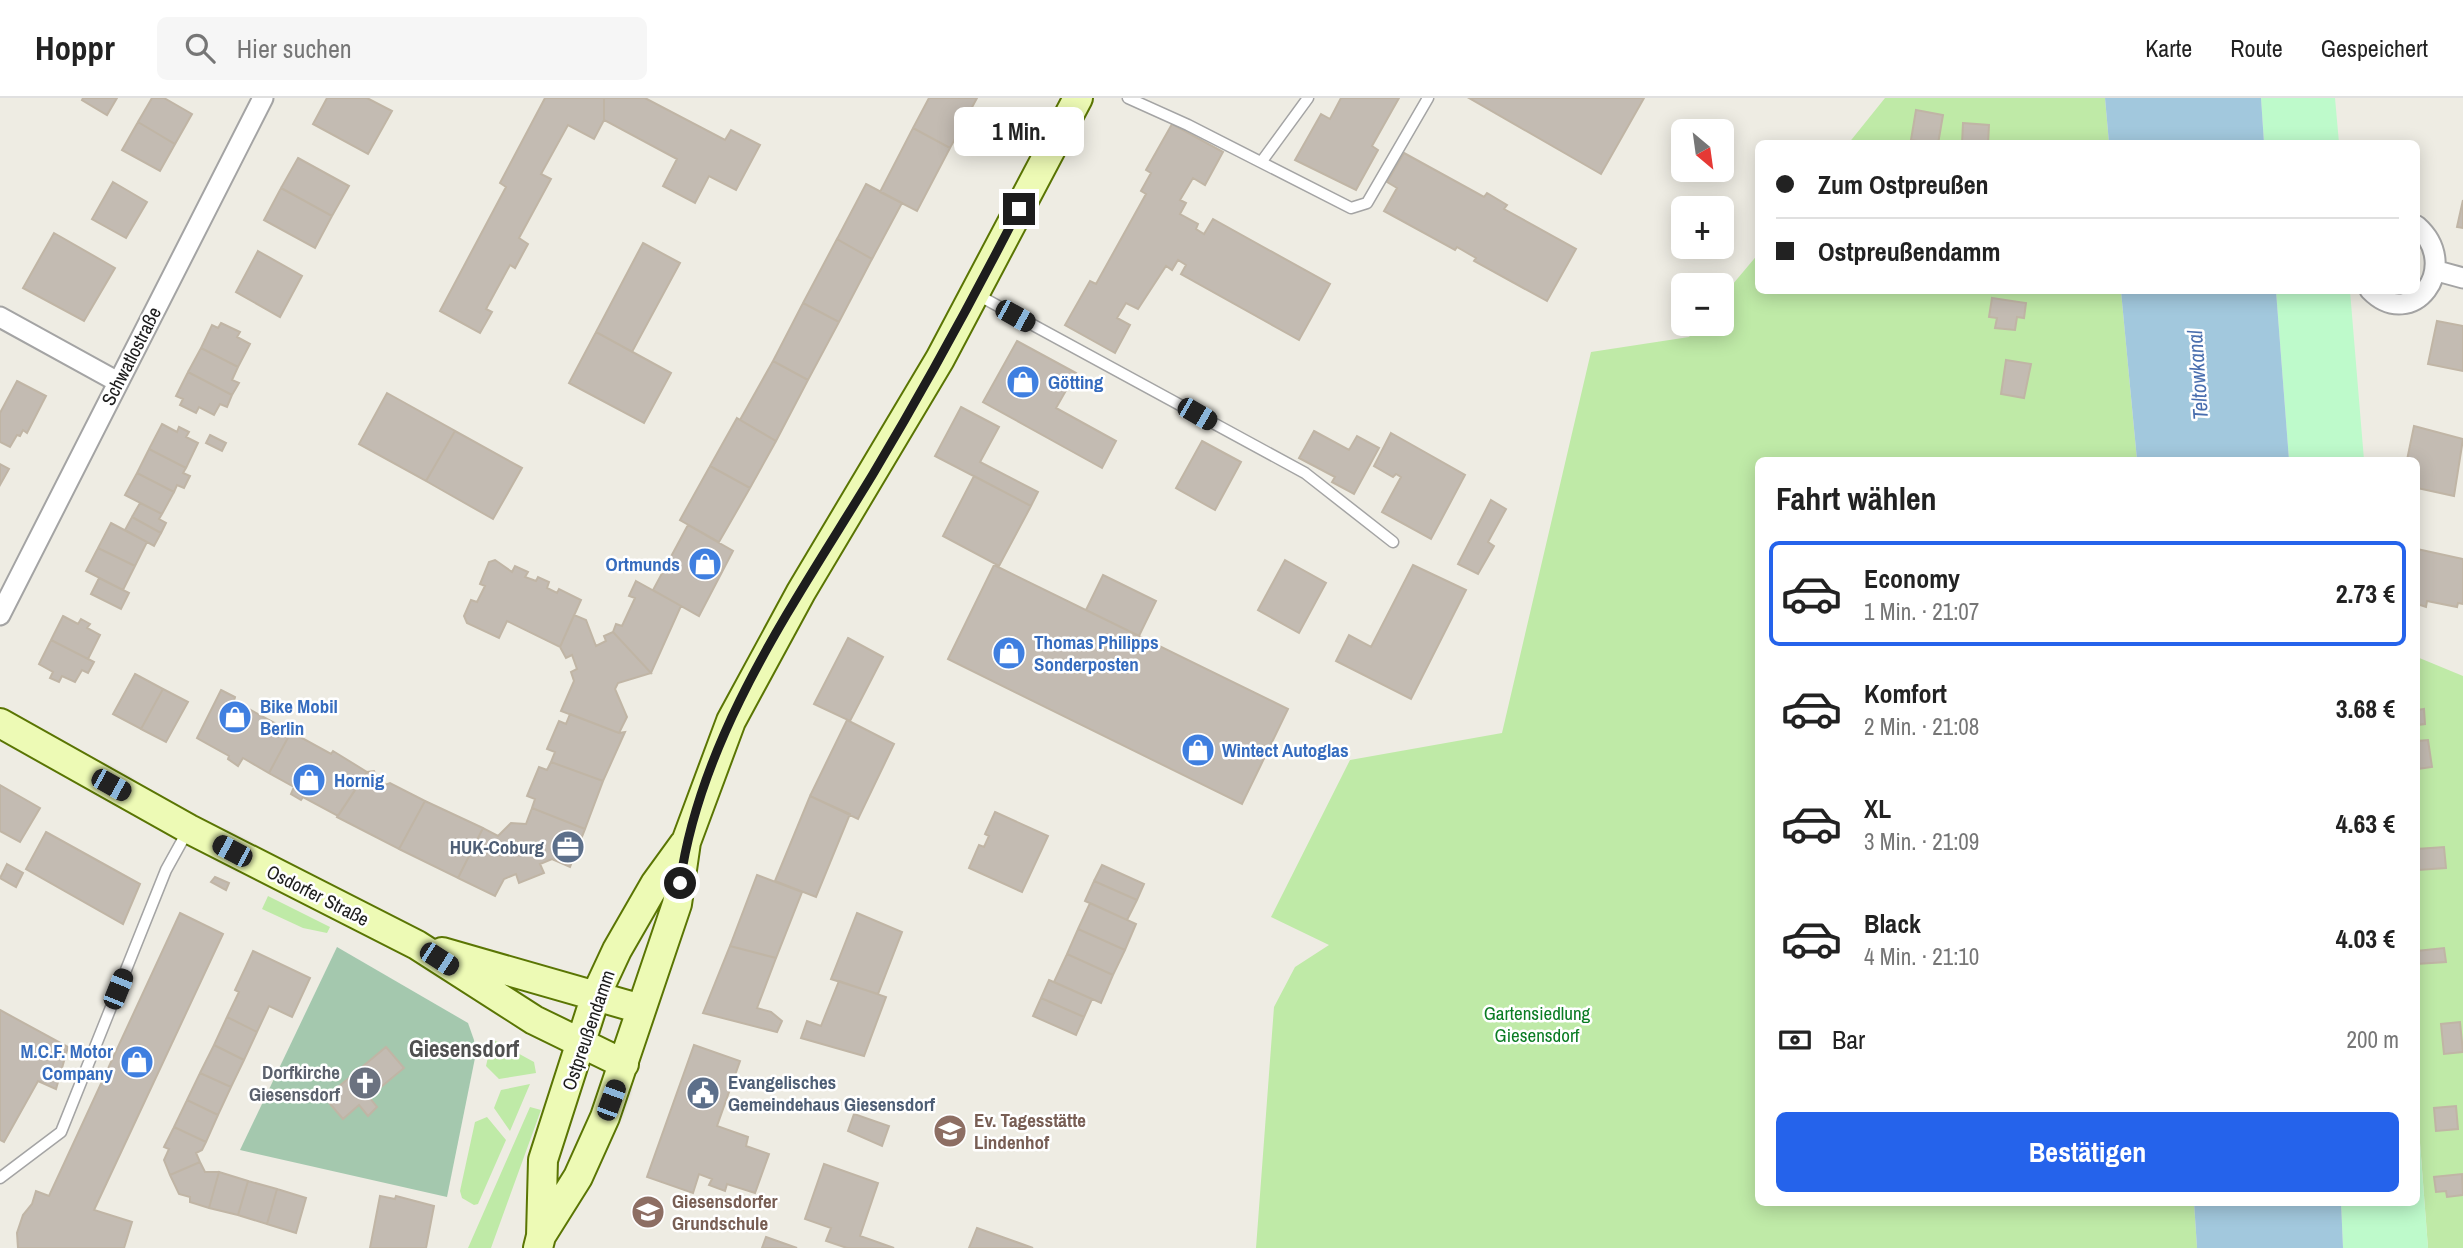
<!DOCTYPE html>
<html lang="de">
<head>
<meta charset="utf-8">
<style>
	:root { --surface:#fff; --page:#f6f6f6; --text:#222; --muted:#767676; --line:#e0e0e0; --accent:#2563eb }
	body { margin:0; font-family:"Archivo Narrow",sans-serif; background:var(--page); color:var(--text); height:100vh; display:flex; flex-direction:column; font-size:26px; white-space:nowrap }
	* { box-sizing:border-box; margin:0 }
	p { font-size:23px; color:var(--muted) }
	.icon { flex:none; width:38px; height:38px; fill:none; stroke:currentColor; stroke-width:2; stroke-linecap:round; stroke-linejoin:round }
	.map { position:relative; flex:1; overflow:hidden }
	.drawer { position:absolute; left:1755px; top:359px; width:665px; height:749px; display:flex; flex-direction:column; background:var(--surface); border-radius:10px; box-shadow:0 4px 18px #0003 }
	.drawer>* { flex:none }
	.hud { position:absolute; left:1755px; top:42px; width:665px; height:154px; border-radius:10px; box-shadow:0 4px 18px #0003; display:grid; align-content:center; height:154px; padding:0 21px; background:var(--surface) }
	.needle { width:46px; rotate:151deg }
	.fabs { position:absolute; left:1671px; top:21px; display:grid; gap:14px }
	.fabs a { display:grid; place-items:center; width:63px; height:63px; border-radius:10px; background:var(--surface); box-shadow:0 4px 18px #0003; font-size:35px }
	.end { position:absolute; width:32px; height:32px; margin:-16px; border:9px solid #1d1d1d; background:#fff; box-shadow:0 0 0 4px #fff }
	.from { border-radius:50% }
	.bubble { position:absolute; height:49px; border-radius:10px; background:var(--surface); box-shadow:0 4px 18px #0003; font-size:23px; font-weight:800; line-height:49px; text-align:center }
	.car { position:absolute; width:21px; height:42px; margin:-21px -10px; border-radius:9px; box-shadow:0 0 5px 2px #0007; background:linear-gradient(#222 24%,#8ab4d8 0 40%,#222 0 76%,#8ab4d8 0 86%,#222 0) }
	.hud b { display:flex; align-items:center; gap:24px; height:66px; font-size:26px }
	.hud b+b { border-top:2px solid var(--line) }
	.hud i { width:18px; height:18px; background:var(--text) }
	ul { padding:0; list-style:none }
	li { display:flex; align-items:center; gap:21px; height:105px; margin:0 14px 10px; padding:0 7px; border:4px solid transparent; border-radius:10px }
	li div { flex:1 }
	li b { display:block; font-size:26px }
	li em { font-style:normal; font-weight:800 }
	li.selected { border-color:var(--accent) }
	li>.icon { width:63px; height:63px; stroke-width:1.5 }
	h2 { padding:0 21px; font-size:32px; line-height:84px }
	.pay { display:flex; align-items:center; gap:18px; height:77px; padding:0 21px; font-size:26px }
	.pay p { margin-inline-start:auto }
	.cta { display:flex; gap:14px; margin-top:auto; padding:14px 21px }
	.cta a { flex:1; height:80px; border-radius:10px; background:var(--accent); color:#fff; font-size:28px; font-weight:800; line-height:80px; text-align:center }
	header { display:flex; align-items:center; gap:42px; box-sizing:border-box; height:98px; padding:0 35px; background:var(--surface); border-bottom:2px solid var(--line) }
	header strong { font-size:33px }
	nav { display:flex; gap:38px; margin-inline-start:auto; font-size:24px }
	.search { width:490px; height:63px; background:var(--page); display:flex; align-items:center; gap:18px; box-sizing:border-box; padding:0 24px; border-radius:10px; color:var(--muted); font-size:26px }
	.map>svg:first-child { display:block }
	.grass { fill:#bfeaa7 }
	.cemetery { fill:#a4c8ae }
	.park { fill:#befacb }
	.water { fill:#a2c8dd }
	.building { fill:#c3bbb2; stroke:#c0b5a5; stroke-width:2 }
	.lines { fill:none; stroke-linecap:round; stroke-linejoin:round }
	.lane-casing { stroke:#a4a4a4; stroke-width:13 }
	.street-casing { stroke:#a4a4a4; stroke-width:23 }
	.secondary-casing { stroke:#5a7503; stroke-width:32 }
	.lane { stroke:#fff; stroke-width:10 }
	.street { stroke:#fff; stroke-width:19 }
	.secondary { stroke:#edfab5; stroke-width:28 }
	.route { stroke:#1d1d1d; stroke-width:9 }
	.labels { text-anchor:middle; stroke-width:5; stroke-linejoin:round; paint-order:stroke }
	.street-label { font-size:19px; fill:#1d1d1d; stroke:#fff }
	.shop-label { font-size:19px; font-weight:bold; fill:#366cbe; stroke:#fff; text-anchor:start }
	.service-label { font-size:19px; font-weight:bold; fill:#4e5e75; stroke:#fff; text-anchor:end }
	.park-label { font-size:19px; fill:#0a7c23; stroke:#fff }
	.worship-label { font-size:19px; font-weight:bold; fill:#5b616d; stroke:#fff; text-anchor:end }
	.education-label { font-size:19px; font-weight:bold; fill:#785e54; stroke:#fff; text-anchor:start }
	.water-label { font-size:21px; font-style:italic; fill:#496eae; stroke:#fff }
	.quarter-label { font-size:23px; font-weight:bold; fill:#505050; stroke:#fff }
</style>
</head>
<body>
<header>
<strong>Hoppr</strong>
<div class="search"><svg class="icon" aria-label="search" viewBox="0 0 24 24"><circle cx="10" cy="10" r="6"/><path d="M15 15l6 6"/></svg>Hier suchen</div>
<nav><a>Karte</a><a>Route</a><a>Gespeichert</a></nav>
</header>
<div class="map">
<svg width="2463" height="1150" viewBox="0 0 2463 1150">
	<rect width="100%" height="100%" fill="#eeece3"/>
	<path class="grass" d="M1885 0H2105L2109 45 1848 46Z
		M1759 155V192L2121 193 2137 362H1759V1104H2194L2197 1150H1256L1274 909 1295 869 1329 847 1271 819 1350 662 1502 635 1591 254 1689 239 1700 226H1722V199Z
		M2417 559 2463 578V1150H2428L2417 1005Z
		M268 798 330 829 327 835 303 830 262 811Z
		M492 941 534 964 536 975 499 981 486 968Z
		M530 986 510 1033 494 1010 501 992Z
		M530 1009 541 1012 491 1150H468Z
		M487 1019 506 1042 478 1106 474 1107 462 1100 460 1093 475 1024Z"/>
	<path class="cemetery" d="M337 849 468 925 474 942 475 960 447 1099 240 1052Z"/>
	<path class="park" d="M2261 0H2335L2339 45H2264Z
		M2276 193H2350L2364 362H2289Z
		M2417 1006 2428 1150H2343L2341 1104H2417Z"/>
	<path class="water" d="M2105 0H2261L2264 45H2109Z
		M2121 193H2276L2289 362H2137Z
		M2194 1104H2341L2343 1150H2197Z"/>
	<path class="building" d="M83 0H117L107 17 82 2Z
		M152 0H164L192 16 175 46 138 24Z
		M327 0H367L392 13 368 56 313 26Z
		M545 0H604V22L594 41 568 27 541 76 551 81 519 140 528 146 515 170 510 167 486 211 492 214 480 235 440 213 506 89 500 85Z
		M604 0H645L725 42 731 32 760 47 736 92 709 78 695 105 663 88 677 61 604 22Z
		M929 0H977L950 50 913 30Z
		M1341 0H1399L1372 48 1378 52 1356 92 1295 62 1321 16 1330 21Z
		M1469 0H1644L1601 76Z
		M1916 12 1943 17 1938 46 1911 42Z
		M138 24 175 46 160 73 122 52Z
		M1963 25 1989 27 1988 46H1962Z
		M1172 26 1223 54 1205 87 1193 80 1180 102 1186 105 1180 116 1198 126 1196 131 1204 136 1213 121 1330 186 1299 242 1181 176 1186 167 1178 162 1172 172 1166 168 1138 211 1126 205 1117 220 1130 227 1115 255 1065 227 1090 183 1096 186 1146 96 1141 93 1151 75 1146 72Z
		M913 30 950 50 917 113 880 94Z
		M1404 55 1484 99 1487 95 1507 107 1504 111 1576 151 1547 203 1474 163 1476 160 1457 149 1455 152 1384 113 1397 90 1387 84Z
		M298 60 349 88 332 118 281 90Z
		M113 84 147 104 126 140 92 121Z
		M866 86 902 105 872 161 837 141Z
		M281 90 332 118 315 150 264 122Z
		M2463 102V130L2457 129Z
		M54 135 115 170 84 223 23 190Z
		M837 141 872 161 839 224 803 205Z
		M643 145 680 165 632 254 596 234Z
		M258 153 302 178 280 219 236 194Z
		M1992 200 2026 205 2024 220 2017 219 2015 232 1995 230 1997 220 1989 219Z
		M803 205 839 224 808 282 773 263Z
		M2437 223 2463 228V273L2428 266Z
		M221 225 240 234 237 239 250 246 238 269 201 250 212 227 218 230Z
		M596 234 671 275 644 325 569 285Z
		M1017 243 1076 275 1056 310 1116 343 1102 370 983 304Z
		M201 250 238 269 232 282 239 285 232 297 188 274Z
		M2006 262 2031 266 2024 300 2001 296Z
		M773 263 808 282 776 343 740 322Z
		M188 274 232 297 227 309 220 306 214 317 199 309 196 315 180 307 183 301 176 298Z
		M17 283 46 298 27 335 23 332 20 338 17 337 10 349 0 344V315Z
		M387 295 455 333 426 383 359 346Z
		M961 309 999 329 980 364 1038 394 1031 408 935 358Z
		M737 320 776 343 750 390 710 368Z
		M162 326 177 334 179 329 189 334 186 339 198 345 186 370 149 351Z
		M2414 328 2463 341 2454 398 2417 390V362H2407Z
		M455 333 522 370 493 421 426 383Z
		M1314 333 1349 352 1357 338 1379 350 1354 396 1332 384 1335 379 1299 360Z
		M1391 335 1465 377 1431 441 1382 414 1401 379 1396 376 1393 379 1374 368Z
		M210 337 226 345 222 353 206 345Z
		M1202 343 1241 364 1215 412 1176 390Z
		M149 351 186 370 183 375 190 378 184 390 177 387 174 394 137 375Z
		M0 366 9 371 0 387Z
		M710 368 750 390 719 444 680 422Z
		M137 375 174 394 162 416 125 397Z
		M974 378 1031 408 999 468 943 438Z
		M1491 402 1506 411 1488 444 1494 448 1478 476 1458 466Z
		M140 405 162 416 159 421 166 425 161 435 132 419Z
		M132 419 161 435 154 448 125 432Z
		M111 425 147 444 135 468 98 450Z
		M688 427 733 453 699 518 653 492Z
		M98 450 135 468 123 492 86 473Z
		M2417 451 2463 461V506L2458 505 2457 509 2427 503 2426 509 2417 506Z
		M495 462 512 474 515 468 528 474 525 479 536 483 538 479 549 484 547 490 557 495 559 491 581 502 560 549 507 523 499 540 467 525 464 518 471 502 477 504 485 488 480 486 489 464Z
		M1285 462 1326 485 1299 535 1258 512Z
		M994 467 1288 611 1242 706 948 561Z
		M1413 467 1466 492 1411 601 1336 563 1349 537 1371 549Z
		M1103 477 1156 503 1139 538 1086 512Z
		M99 480 129 495 121 511 91 496Z
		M636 483 681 508 651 575 613 534 616 526 622 528 635 500 629 498Z
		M574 517 586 522 596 548 606 543 604 538 613 534 651 575 618 585 615 591 627 619 619 635 561 613 574 583 571 574 577 571 572 557 566 560 560 549Z
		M63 518 78 526 81 521 90 526 87 530 100 537 88 561 51 542Z
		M848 540 883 559 850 623 814 606Z
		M51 542 94 564 88 575 82 572 75 584 62 578 59 584 50 580 53 574 39 566Z
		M135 576 163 591 141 631 113 616Z
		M163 591 188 604 166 644 141 631Z
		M221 592 235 599 234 603 291 634 269 675 243 660 238 668 228 661 229 658 197 640Z
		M2424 611 2425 626 2417 627V612Z
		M570 616 619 635 625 634 603 683 551 664 555 654 547 651 559 623 566 626Z
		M847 622 894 646 858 721 810 698Z
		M291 634 331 656 333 653 367 674 338 718 303 699 301 702 291 696 294 689 269 675Z
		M2428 642 2432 669 2417 671V643Z
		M551 664 603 683 585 731 532 710 535 701 527 698 539 669 547 672Z
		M374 673 379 689 390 685 425 703 399 751 337 719 367 674Z
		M0 687 40 710 20 744 0 733Z
		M810 698 850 716 816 799 775 783Z
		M425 703 483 730 458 780 399 751Z
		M532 710 585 731 570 769 552 761 540 766 544 775 519 785 516 776 504 781 495 798 458 780 483 730 498 738 511 725 526 726Z
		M995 714 1048 738 1022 794 969 770 979 747 984 749 989 738 985 736Z
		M46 734 140 786 123 826 26 771Z
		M2444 749 2446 770 2418 772 2417 751Z
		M7 766 23 775 16 789 0 780Z
		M1102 767 1144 786 1137 802 1094 783Z
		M757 777 802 794 776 860 730 848Z
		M215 779 229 785 226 792 211 784Z
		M1094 783 1137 802 1127 822 1085 803Z
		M1090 805 1136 826 1125 852 1078 831Z
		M180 815 223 836 94 1112 132 1124 124 1150H18L17 1135 23 1117 32 1106 36 1093 49 1098Z
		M857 815 902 834 878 896 831 881Z
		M1078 831 1125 852 1113 877 1067 856Z
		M730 848 776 860 757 910 771 914 782 923 777 934 703 915Z
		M2444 850 2446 864 2417 866V853Z
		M253 853 310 880 292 919 269 908 257 934 227 919 239 894 235 892Z
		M1067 856 1113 877 1101 905 1054 884Z
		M1049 882 1092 901 1084 919 1041 900Z
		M839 883 886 899 864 958 801 940 807 923 821 928Z
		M1041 900 1084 919 1076 937 1033 918Z
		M0 912 68 949 56 991 38 983 4 1044 0 1042Z
		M227 919 257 934 244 962 214 947Z
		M2460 924 2463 954 2444 956 2441 926Z
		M214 947 244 962 231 989 200 975Z
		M694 947 740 963 717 1028 748 1039 746 1048 769 1056 755 1095 727 1086 725 1093 709 1087 712 1081 699 1076 693 1095 647 1079Z
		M386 949 404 970 369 999 377 1009 368 1018 359 1007 343 1021 325 1000Z
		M200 975 231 989 218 1017 187 1002Z
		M187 1002 218 1017 206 1044 174 1029Z
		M2456 1008 2458 1031 2436 1033 2434 1010Z
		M854 1016 889 1028 882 1048 848 1033Z
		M174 1029 206 1044 202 1052 196 1055 200 1064 170 1077 164 1062 169 1051 164 1049Z
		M200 1064 205 1074H219L209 1110 190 1104V1099L179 1096 170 1077Z
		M824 1066 878 1085 860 1138 894 1150H847L826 1143 831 1130 805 1121Z
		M219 1074 248 1083 238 1117 209 1110Z
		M2462 1076 2463 1097 2447 1099 2446 1093 2436 1094 2434 1079Z
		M248 1083 277 1091 267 1126 238 1117Z
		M277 1091 306 1100 296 1135 267 1126Z
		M380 1098 395 1101 396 1098 434 1108 426 1150H370Z
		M977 1130 1033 1150H969Z
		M766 1139 797 1150H762Z"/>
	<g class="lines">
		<defs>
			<path id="lane" d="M1128 0 1188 27 1351 110 1367 105 1428 0
				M1262 63 1308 0
				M976 196 1305 375 1393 444
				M0 1080 61 1034 166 772 187 734"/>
			<path id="street" d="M2441 174 2463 180
				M2370 192C2412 235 2463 169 2417 128
				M0 219 118 284
				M0 517 263 0"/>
			<path id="secondary" d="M0 625 189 731 417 847 534 922 624 966
				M442 854 641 911
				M541 1138 543 1062 596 897 617 852 655 786 684 746
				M538 1150 541 1138 578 1079 605 1019 677 806 686 744 731 623 801 494 940 261 1078 0"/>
		</defs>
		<use href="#lane" class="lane-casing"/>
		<use href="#street" class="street-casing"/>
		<use href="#secondary" class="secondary-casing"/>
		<use href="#lane" class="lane"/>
		<use href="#street" class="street"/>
		<use href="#secondary" class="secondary"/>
	</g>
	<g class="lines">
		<path class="route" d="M680 785C701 635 796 503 873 376 925 289 973 201 1019 111"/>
	</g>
	<defs>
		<symbol id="shop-disc" viewBox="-11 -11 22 22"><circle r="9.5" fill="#3f7fe0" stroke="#fff"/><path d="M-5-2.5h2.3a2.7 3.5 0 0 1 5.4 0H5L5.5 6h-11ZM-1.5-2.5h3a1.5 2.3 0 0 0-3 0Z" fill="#fff"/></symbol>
		<symbol id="office-disc" viewBox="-11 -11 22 22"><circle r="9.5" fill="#5c6f8a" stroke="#fff"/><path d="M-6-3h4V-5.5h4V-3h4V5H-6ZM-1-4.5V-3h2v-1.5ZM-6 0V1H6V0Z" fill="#fff"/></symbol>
		<symbol id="church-disc" viewBox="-11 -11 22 22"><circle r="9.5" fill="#6b7280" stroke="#fff"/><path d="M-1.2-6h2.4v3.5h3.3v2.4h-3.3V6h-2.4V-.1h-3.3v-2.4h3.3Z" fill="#fff"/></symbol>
		<symbol id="civic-disc" viewBox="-11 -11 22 22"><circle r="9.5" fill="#5c6f8a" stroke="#fff"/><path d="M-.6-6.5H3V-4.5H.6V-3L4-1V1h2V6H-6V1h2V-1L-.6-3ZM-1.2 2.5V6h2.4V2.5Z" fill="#fff"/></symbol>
		<symbol id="school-disc" viewBox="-11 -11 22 22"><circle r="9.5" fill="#8d6e63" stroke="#fff"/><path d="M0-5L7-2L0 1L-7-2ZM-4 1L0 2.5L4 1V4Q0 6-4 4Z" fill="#fff"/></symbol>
	</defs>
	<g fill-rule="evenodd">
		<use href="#shop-disc" x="1004" y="265" width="38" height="38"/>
		<use href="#shop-disc" x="686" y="447" width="38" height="38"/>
		<use href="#shop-disc" x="990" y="536" width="38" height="38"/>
		<use href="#shop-disc" x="216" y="600" width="38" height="38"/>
		<use href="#shop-disc" x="1179" y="633" width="38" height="38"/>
		<use href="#shop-disc" x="290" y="663" width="38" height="38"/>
		<use href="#office-disc" x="549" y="730" width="38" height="38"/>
		<use href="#shop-disc" x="118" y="945" width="38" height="38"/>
		<use href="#church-disc" x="346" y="966" width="38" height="38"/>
		<use href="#civic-disc" x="684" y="976" width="38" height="38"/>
		<use href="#school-disc" x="931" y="1014" width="38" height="38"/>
		<use href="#school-disc" x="629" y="1095" width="38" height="38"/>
	</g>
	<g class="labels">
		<g class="street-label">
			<text transform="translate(131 258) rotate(-63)" y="7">Schwatlostraße</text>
			<text transform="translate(318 797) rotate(27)" y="7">Osdorfer Straße</text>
			<text transform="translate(588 932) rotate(-71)" y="7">Ostpreußendamm</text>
		</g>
		<g class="shop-label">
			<text x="1048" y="291">Götting</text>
			<text x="680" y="473" text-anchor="end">Ortmunds</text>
			<text x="1034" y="551">Thomas Philipps<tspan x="1034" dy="22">Sonderposten</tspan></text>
			<text x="260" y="615">Bike Mobil<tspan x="260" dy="22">Berlin</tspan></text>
			<text x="1222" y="659">Wintect Autoglas</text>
			<text x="334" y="689">Hornig</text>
			<text x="113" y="960" text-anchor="end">M.C.F. Motor<tspan x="113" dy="22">Company</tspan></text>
		</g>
		<g class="service-label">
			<text x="544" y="756">HUK-Coburg</text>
			<text x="728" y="991" text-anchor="start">Evangelisches<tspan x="728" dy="22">Gemeindehaus Giesensdorf</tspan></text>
		</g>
		<g class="park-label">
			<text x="1537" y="922">Gartensiedlung<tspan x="1537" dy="22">Giesensdorf</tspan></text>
		</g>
		<g class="worship-label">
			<text x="340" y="981">Dorfkirche<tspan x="340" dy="22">Giesensdorf</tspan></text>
		</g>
		<g class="education-label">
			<text x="974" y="1029">Ev. Tagesstätte<tspan x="974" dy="22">Lindenhof</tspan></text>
			<text x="672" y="1110">Giesensdorfer<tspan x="672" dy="22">Grundschule</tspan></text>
		</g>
		<g class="water-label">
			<text transform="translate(2198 277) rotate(-94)" y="7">Teltowkanal</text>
		</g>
		<g class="quarter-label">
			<text x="464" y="959">Giesensdorf</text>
		</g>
	</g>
</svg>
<div class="fabs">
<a><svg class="needle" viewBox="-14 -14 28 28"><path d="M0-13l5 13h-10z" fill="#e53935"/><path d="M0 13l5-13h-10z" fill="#767676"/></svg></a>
<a>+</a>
<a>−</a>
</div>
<i class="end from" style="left:680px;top:785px"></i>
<i class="end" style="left:1019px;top:111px"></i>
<div class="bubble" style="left:954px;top:9px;width:130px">1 Min.</div>
<i class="car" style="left:1015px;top:218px;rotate:119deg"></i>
<i class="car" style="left:1197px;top:316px;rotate:120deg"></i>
<i class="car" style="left:111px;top:687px;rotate:119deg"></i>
<i class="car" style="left:232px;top:753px;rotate:298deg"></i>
<i class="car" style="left:439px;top:861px;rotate:123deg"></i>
<i class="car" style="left:118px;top:891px;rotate:22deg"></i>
<i class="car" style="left:611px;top:1002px;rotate:20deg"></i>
<div class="hud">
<b><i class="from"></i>Zum Ostpreußen</b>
<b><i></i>Ostpreußendamm</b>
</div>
<section class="drawer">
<h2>Fahrt wählen</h2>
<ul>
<li class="selected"><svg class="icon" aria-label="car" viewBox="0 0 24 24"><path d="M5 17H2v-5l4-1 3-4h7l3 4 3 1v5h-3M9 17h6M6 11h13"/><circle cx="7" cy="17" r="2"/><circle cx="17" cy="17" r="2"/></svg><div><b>Economy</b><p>1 Min. · 21:07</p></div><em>2.73 €</em></li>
<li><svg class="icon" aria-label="car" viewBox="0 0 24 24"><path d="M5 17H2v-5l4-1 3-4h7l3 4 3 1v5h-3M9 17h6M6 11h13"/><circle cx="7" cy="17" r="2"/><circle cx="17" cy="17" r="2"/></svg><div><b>Komfort</b><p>2 Min. · 21:08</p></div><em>3.68 €</em></li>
<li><svg class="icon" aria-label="car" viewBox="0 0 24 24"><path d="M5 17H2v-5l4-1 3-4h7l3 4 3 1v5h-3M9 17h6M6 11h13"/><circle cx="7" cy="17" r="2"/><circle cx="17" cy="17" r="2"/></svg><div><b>XL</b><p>3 Min. · 21:09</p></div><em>4.63 €</em></li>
<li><svg class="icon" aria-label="car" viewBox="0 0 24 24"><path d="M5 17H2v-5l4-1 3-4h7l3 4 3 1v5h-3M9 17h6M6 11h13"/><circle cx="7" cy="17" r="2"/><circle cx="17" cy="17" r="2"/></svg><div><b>Black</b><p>4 Min. · 21:10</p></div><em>4.03 €</em></li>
</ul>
<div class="pay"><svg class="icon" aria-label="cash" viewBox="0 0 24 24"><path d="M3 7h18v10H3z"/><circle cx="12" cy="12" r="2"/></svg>Bar<p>200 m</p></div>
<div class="cta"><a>Bestätigen</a></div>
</section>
</div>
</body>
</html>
